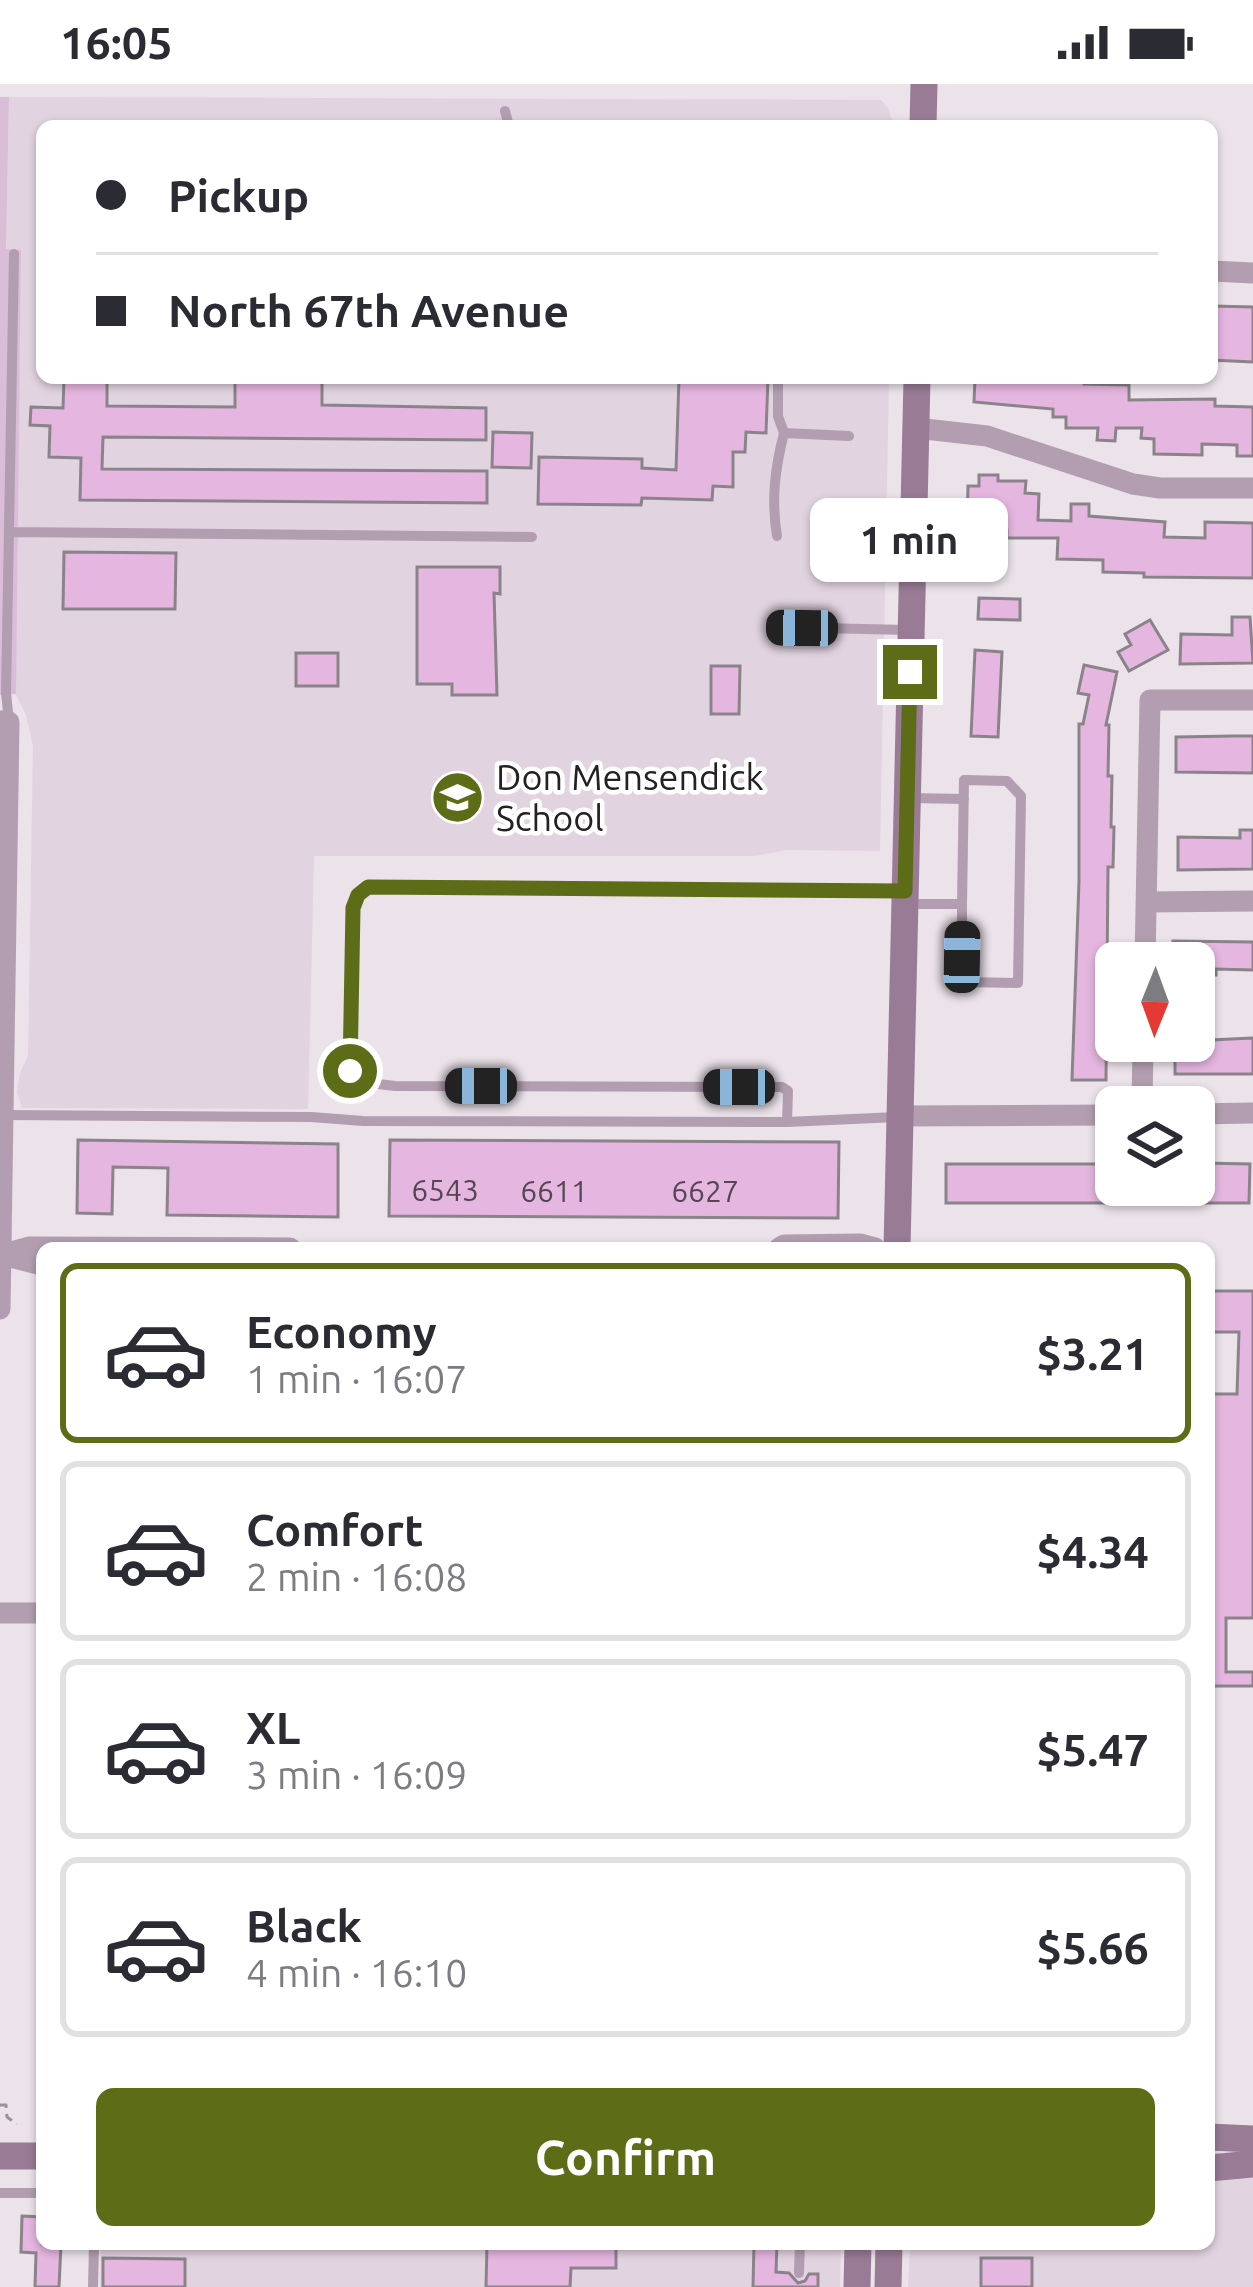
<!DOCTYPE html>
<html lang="en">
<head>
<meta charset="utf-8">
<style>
	:root { --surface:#fff; --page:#f2f2f3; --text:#2b2b33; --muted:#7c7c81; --line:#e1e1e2; --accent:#5d6c16 }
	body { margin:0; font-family:Ubuntu,sans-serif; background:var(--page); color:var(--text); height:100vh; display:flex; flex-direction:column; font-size:45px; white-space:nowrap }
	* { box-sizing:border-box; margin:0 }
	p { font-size:39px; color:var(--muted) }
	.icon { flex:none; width:66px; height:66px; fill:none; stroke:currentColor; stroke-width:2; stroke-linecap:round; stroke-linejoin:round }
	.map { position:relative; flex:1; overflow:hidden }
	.sheet { position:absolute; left:36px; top:1158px; width:1179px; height:1008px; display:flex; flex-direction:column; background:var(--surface); border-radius:18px; box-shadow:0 3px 9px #0004 }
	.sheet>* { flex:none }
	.banner { position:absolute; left:36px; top:36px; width:1182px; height:264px; border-radius:18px; box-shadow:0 3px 9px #0004; display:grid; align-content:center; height:264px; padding:0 60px; background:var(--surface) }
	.needle { width:78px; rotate:181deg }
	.controls { position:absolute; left:1095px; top:858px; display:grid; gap:24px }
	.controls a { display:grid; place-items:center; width:120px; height:120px; border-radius:18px; background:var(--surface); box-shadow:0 3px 9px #0004; font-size:60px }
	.end { position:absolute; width:54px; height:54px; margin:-27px; border:15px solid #5d6c16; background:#fff; box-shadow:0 0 0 6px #fff }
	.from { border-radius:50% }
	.bubble { position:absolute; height:84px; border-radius:18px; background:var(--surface); box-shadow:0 3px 9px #0004; font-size:39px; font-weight:700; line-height:84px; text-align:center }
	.car { position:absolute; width:36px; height:72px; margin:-36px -18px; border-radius:15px; box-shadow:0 0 9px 3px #0007; background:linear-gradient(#222 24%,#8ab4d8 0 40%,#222 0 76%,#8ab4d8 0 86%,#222 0) }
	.banner b { display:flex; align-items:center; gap:42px; height:114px; font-size:45px }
	.banner b+b { border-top:3px solid var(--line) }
	.banner i { width:30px; height:30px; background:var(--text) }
	ul { padding:21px 0 0; list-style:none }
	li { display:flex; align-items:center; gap:36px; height:180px; margin:0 24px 18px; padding:0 36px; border:6px solid var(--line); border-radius:18px }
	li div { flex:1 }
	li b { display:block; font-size:45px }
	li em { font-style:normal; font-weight:700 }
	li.selected { border-color:var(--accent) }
	li>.icon { width:108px; height:108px; stroke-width:1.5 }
	.cta { display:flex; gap:24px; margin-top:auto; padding:24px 60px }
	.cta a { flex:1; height:138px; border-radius:18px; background:var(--accent); color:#fff; font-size:48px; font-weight:700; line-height:138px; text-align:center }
	.status { display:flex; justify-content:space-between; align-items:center; height:84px; padding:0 60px; background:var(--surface); direction:ltr }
	.status svg { height:33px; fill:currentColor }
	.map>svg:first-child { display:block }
	.built { fill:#e2d3e1 }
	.green { fill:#dabdd7 }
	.building { fill:#e5b6e0; stroke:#8b838a; stroke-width:3 }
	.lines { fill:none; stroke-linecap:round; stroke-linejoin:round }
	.path { stroke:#999298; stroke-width:3; stroke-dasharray:9 6; stroke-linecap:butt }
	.lane { stroke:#b29eb0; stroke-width:10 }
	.street { stroke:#b29eb0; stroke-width:21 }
	.secondary { stroke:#997b96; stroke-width:27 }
	.route { stroke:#5d6c16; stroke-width:15 }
	.labels { text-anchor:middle; stroke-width:9; stroke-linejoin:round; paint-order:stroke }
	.number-label { font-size:30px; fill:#544652 }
	.poi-label { font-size:36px; fill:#242123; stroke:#fff; text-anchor:start }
</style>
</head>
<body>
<div class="status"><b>16:05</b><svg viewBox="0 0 49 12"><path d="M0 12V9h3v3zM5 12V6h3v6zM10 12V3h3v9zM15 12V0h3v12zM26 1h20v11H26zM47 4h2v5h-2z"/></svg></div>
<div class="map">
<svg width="1253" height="2203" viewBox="0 0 1253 2203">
	<rect width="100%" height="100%" fill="#ebe2ea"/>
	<path class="built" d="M9 13 881 16 888 24 894 42H42V294H889L880 767 786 766 754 772H314L308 1025 22 1024 17 1008 20 989 28 972 33 662 26 631 13 605 21 167 6 166Z
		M1253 2094V2203H908L910 2160H1209V2095Z
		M101 2160H487L486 2203H100Z
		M571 2160H841L840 2203H570Z"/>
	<path class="green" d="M0 13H9L6 165 21 166 16 610 0 611Z"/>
	<path class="building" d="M1212 222 1253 223V278L1212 276Z
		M64 294H107V322L235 323V294H322V321L486 324V356L103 353 102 385 487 387V419L80 416 81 374 49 373 50 342 30 341 31 323 63 324Z
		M679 294H768L766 349 746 348 745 368H733V403L713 402 712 416 642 414 641 421 538 420 539 373 642 375V384L676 386Z
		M975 294 1084 296V300L1129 301V316L1215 315V322L1253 323V372H1237V361L1202 360V371L1154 370V355L1141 354 1142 344H1116L1115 357 1097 356 1098 344H1066V333H1053V325L974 318Z
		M493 348 532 349 531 384 492 383Z
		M979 391H998V397H1026L1025 409 1039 410 1038 436 1071 437V420H1089V432L1165 438 1164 453 1205 454V438L1253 439V494L1144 493V489L1103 488V476L1057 475 1058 454H1007V446H967L968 402H979Z
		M64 468 176 469 175 525H63Z
		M417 483H500V510L494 509 497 611H452V600H417Z
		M979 514 1020 515V536L978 535Z
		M1232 533H1250L1253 579 1180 580 1181 550 1232 551Z
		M1150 536 1168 566 1129 587 1118 568 1131 561 1125 550Z
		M975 566 1002 568 998 653 971 652Z
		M296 569H338V602H296Z
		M1084 581 1117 588 1106 641H1109L1108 692H1112L1111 743H1114L1113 783H1108L1106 996H1072L1079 797V640H1083L1089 611 1078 609Z
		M711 582H740L739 630H711Z
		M1234 652H1253V689L1176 688V653Z
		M1240 746H1253V785L1178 786V753L1240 754Z
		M1173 857 1253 858V886L1216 885V891H1194V879H1173Z
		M1253 954V990H1175V969H1188L1189 957Z
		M78 1056 338 1060V1133L167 1131 168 1084 113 1083 112 1130 77 1129Z
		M390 1056 839 1058 838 1134 389 1132Z
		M1202 1079 1250 1080 1249 1119H946V1080H1116V1101H1201Z
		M1209 1207H1253V1534H1226V1588H1253V1602H1210L1209 1310H1237L1239 1248H1209Z
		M22 2132 42 2133V2160H61L59 2203H35L36 2169 21 2168Z
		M487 2160H616V2184H571L570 2203H486Z
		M754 2160H777L776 2188 789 2189 798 2199 805 2197 809 2190H818V2203H753Z
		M103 2174 185 2175V2203H103Z
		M981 2174H1032V2203H981Z"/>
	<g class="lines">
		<path class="path" d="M0 2021H6L7 2033 17 2040"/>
		<path class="lane" d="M505 27 509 42
			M778 294V332L784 349 849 352
			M10 448 532 453
			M777 452C771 415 775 385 784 349
			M777 543 908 546
			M9 638 6 609 14 170
			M908 714 964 715
			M909 820H962V898L1018 899 1021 712 1007 697 964 696 962 820
			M4 1031 311 1033 363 1037 787 1038 897 1033
			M787 1038 788 1007 782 1003 395 1002 360 998 350 987 354 824 359 811 368 803 902 807
			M0 2109H42
			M799 2189 800 2160
			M93 2203 94 2160"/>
		<path class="street" d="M1212 187 1253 189
			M916 344 987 352 1133 400 1160 404H1253
			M0 637 9 638 0 1225
			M1146 818 1253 817
			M1145 879 1150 616H1253
			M1142 1023 1143 957
			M1194 1030 1253 1029
			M900 1032 1116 1031
			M779 1164 784 1161 860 1160 875 1164
			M1 1171 29 1163 290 1164
			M2 1171 42 1181
			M0 1529H42"/>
		<path class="secondary" d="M923 42 924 0
			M897 1164 917 294
			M1209 2053 1253 2055
			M0 2072H42
			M1209 2084 1253 2080
			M857 2203 858 2160
			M888 2203 889 2160"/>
	</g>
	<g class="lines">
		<path class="route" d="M350 987 353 824 358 811 368 803 905 807 910 588"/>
	</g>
	<defs>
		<symbol id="school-disc" viewBox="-11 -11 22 22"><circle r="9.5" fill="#5d6c16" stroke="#fff"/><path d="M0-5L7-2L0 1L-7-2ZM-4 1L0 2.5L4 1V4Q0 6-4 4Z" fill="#fff"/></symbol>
	</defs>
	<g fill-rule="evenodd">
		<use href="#school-disc" x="428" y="684" width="59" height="59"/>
	</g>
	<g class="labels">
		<g class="number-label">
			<text x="445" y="1117">6543</text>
			<text x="554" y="1118">6611</text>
			<text x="705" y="1118">6627</text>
		</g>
		<g class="poi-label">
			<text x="496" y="706">Don Mensendick<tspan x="496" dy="41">School</tspan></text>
		</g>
	</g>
</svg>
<div class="controls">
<a><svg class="needle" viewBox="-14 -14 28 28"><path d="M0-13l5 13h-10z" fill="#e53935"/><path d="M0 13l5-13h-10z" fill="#7c7c81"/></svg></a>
<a><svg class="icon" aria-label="layers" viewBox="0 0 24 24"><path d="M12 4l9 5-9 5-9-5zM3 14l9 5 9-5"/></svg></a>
</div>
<i class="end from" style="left:350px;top:987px"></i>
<i class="end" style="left:910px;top:588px"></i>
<div class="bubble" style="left:810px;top:414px;width:198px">1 min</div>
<i class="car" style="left:802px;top:544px;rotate:271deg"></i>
<i class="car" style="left:962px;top:873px;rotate:1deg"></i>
<i class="car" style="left:481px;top:1002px;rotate:270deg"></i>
<i class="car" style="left:739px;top:1003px;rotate:270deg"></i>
<div class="banner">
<b><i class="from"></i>Pickup</b>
<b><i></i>North 67th Avenue</b>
</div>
<section class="sheet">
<ul>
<li class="selected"><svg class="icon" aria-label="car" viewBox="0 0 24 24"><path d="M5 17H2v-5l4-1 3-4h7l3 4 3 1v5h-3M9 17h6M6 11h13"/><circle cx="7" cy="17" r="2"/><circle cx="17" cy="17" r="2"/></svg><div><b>Economy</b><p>1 min · 16:07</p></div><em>$3.21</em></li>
<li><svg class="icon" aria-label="car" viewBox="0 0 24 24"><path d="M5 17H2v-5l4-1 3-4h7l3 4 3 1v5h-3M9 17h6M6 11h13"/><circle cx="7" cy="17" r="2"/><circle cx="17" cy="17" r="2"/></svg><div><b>Comfort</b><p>2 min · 16:08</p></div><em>$4.34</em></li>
<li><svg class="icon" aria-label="car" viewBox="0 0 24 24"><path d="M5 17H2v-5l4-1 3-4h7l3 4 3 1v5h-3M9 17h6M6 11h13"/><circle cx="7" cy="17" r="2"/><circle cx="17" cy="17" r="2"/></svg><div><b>XL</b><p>3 min · 16:09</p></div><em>$5.47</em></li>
<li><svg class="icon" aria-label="car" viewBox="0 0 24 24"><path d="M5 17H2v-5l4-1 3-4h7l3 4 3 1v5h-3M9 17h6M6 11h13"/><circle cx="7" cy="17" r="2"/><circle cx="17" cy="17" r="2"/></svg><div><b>Black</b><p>4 min · 16:10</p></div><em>$5.66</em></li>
</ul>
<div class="cta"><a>Confirm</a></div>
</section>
</div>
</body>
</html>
